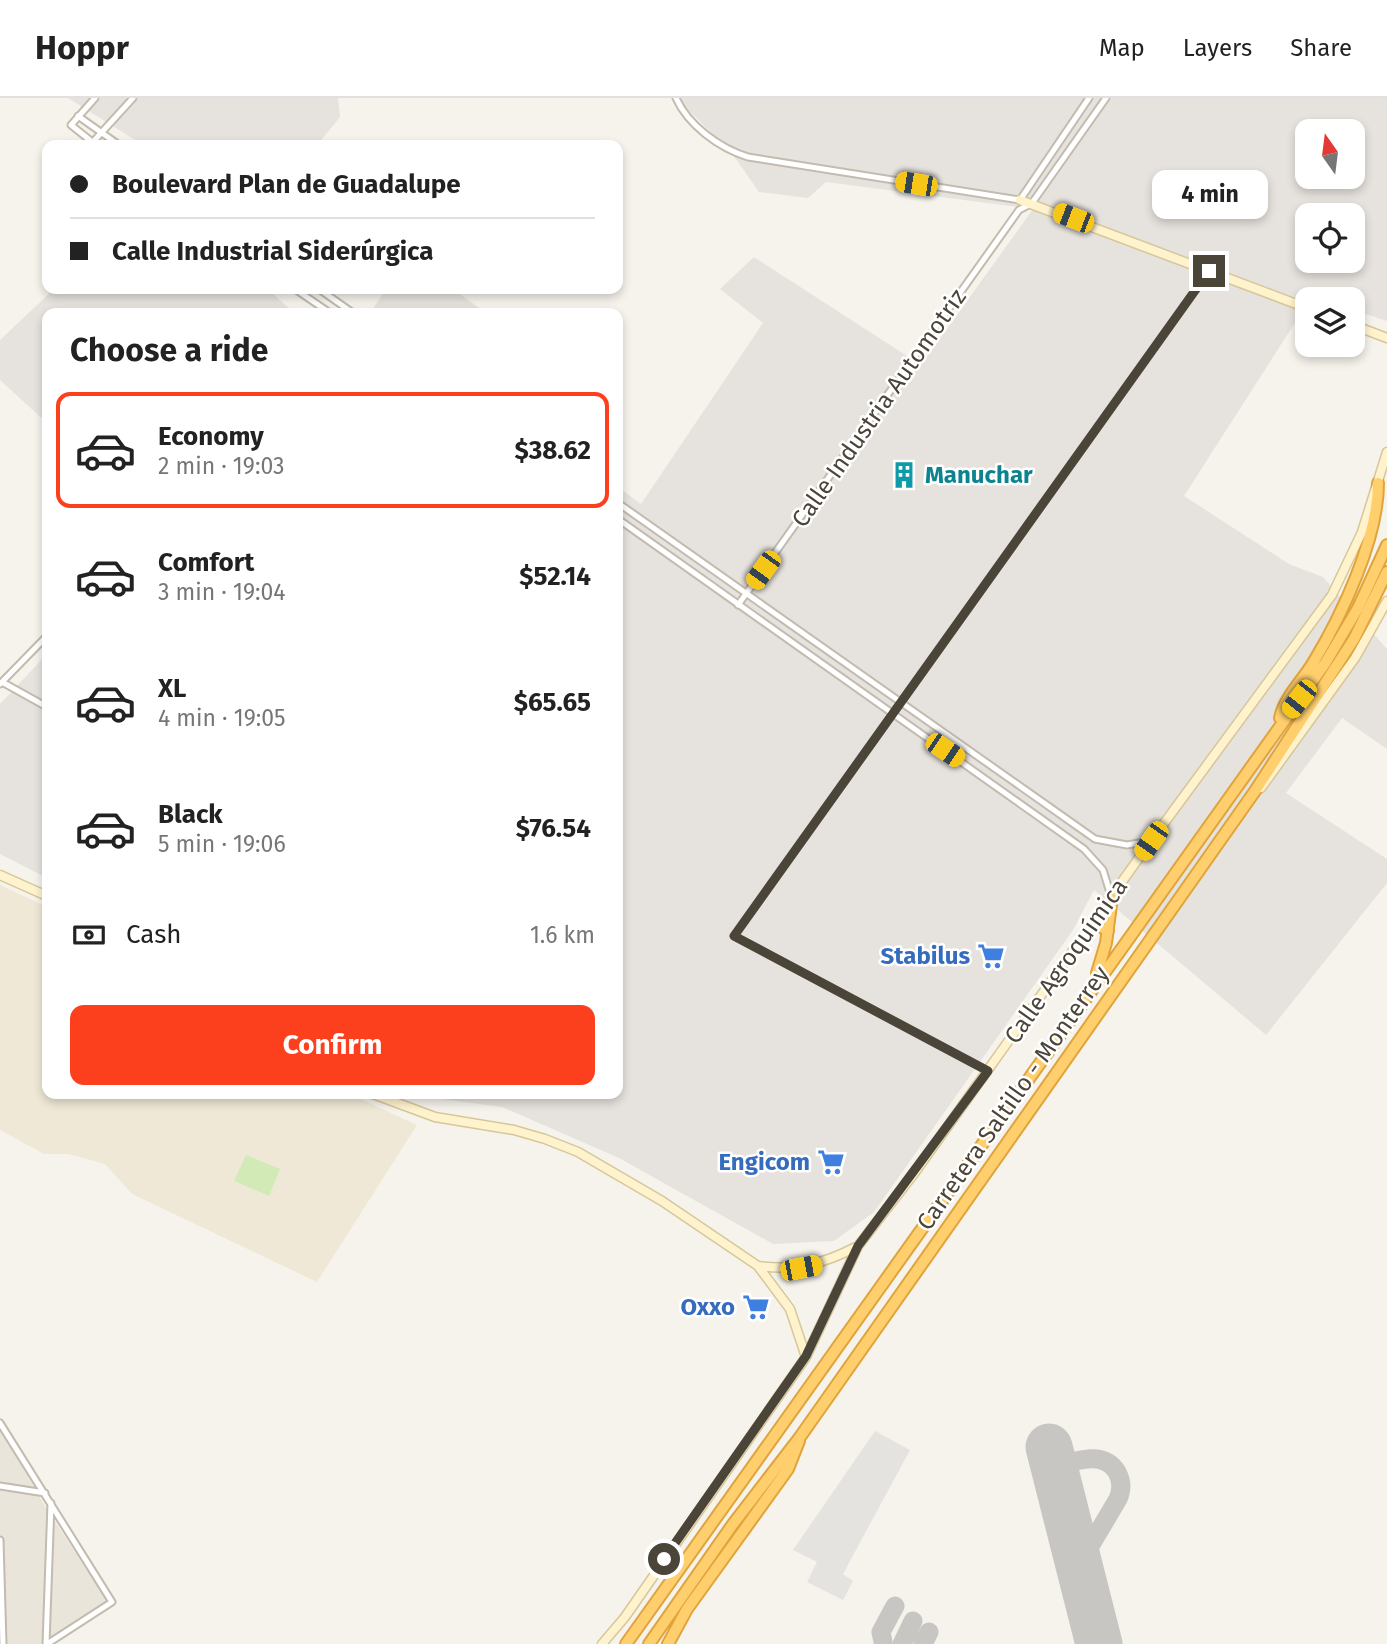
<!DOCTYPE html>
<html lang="en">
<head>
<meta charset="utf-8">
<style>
	:root { --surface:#fff; --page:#f2f2f2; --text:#222; --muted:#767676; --line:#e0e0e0; --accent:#fc3f1d }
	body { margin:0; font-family:"Fira Sans",sans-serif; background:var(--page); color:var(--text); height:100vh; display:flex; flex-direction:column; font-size:26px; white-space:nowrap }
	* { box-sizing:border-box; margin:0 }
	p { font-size:23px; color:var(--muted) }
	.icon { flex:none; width:38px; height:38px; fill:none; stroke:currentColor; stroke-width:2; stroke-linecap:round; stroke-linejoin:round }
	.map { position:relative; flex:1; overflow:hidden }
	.details { position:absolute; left:42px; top:210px; width:581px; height:791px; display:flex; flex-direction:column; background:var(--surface); border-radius:14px; box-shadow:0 4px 10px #0003 }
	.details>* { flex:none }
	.top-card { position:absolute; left:42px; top:42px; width:581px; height:154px; border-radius:14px; box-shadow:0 4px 10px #0003; display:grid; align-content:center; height:154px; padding:0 28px; background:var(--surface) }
	.needle { width:46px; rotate:346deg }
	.controls { position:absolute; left:1295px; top:21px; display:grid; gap:14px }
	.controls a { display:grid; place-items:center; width:70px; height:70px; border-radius:14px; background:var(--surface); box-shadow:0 4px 10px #0003; font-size:35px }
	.end { position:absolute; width:32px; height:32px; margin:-16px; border:9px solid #4b4439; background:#fff; box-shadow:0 0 0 4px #fff }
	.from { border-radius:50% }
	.bubble { position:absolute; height:49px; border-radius:14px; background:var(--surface); box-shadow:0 4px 10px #0003; font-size:23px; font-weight:700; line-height:49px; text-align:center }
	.car { position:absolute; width:21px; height:42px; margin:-21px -10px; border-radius:9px; box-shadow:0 0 5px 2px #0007; background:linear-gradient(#f5c518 24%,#345 0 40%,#f5c518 0 76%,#345 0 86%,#f5c518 0) }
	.top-card b { display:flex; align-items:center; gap:24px; height:66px; font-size:26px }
	.top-card b+b { border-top:2px solid var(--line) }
	.top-card i { width:18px; height:18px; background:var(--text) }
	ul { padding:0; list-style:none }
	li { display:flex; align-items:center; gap:21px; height:116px; margin:0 14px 10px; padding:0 14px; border:4px solid transparent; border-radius:14px }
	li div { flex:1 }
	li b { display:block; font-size:26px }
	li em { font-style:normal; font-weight:700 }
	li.active { border-color:var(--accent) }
	li>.icon { width:63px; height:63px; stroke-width:1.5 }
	h2 { padding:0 28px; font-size:32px; line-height:84px }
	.pay { display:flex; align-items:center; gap:18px; height:77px; padding:0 28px; font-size:26px }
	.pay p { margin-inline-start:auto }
	.primary-button { display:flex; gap:14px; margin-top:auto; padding:14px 28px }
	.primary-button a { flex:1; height:80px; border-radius:14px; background:var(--accent); color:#fff; font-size:28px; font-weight:700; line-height:80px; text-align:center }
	header { display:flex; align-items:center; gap:42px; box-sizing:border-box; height:98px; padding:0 35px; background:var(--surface); border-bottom:2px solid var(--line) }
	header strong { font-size:33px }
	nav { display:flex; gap:38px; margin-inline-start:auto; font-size:24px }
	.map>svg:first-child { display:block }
	.residential { fill:#eae5da }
	.industrial { fill:#e6e2dd; fill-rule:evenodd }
	.education { fill:#efe8d6 }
	.green { fill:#d2eab5 }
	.parking { fill:#e5e3e0 }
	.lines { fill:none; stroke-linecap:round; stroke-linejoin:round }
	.taxiway { stroke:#c8c6c3; stroke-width:19 }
	.runway { stroke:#c8c6c3; stroke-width:47 }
	.street-casing { stroke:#c2bbae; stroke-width:9 }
	.secondary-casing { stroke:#d6c79b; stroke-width:11 }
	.highway-casing { stroke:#e0a43c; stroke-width:14 }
	.street { stroke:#fff; stroke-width:5 }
	.secondary { stroke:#fff3cd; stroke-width:8 }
	.highway { stroke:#ffcf6e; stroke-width:10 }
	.route { stroke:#4b4439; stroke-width:9 }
	.labels { text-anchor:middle; stroke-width:5; stroke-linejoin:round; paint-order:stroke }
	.street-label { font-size:24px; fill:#4b4439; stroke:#fff }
	.culture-label { font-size:24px; font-weight:bold; fill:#0d838f; stroke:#fff; text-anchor:start }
	.shop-label { font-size:24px; font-weight:bold; fill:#366cbe; stroke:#fff; text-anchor:end }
</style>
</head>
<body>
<header>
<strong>Hoppr</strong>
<nav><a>Map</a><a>Layers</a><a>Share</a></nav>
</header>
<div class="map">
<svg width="1387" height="1546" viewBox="0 0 1387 1546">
	<rect width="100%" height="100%" fill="#f6f3ec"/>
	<path class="residential" d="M0 1329 46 1410 109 1506 45 1546H0Z"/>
	<path class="industrial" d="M68 0H338L340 19 317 47H143Z
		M676 0H1387V223L1353 212V201H1307V206L1184 398 1289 466 1323 479 1387 551V651L1342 620 1286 695 1387 761V785L1266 937 1094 792 1073 832 874 1114 834 1143 773 1146 619 1060 502 1009 403 996H618V389L641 406 763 225 720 191 754 159 921 267 1033 111 826 84 808 100 759 94 731 54ZM1307 33H1353V79H1307ZM1307 117H1353V163H1307Z
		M54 191H268L294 215H47V325L0 282V242Z
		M386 191H453L486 215H370Z
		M47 556V780L0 756V606Z"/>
	<path class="education" d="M0 787 47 809V996H350L417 1027 317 1184 132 1096 105 1066 68 1056H44L0 1032Z"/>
	<path class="green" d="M246 1057 280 1071 269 1098 234 1083Z"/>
	<path class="parking" d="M875 1333 910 1352 843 1476 853 1483 843 1502 807 1484 817 1464 793 1452Z"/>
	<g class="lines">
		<path class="taxiway" d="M1054 1368C1075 1364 1103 1351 1117 1374 1122 1383 1122 1392 1118 1401L1083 1460 1084 1487
			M1092 1520 1095 1546
			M883 1544 881 1534 895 1508
			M902 1546 913 1523
			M923 1546 929 1534"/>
		<path class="runway" d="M1049 1349 1099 1546"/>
		<defs>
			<path id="street" d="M95 0 71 27 96 47
				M676 0C688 27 719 50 748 59L1020 102
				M78 18 119 47
				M92 45 133 0
				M1020 102 1089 0
				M295 191 330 215
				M319 191 353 215
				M618 405 1095 741 1127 747 1151 743
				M618 421 1084 751 1103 772 1111 798
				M738 507 1019 112 1032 105 1106 0
				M2 584 47 609
				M0 586 47 538
				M988 973 734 838 1209 173
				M0 1325 112 1504 47 1546
				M0 1388 45 1395
				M0 1442 3 1546
				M46 1546 51 1405"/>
			<path id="secondary" d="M1020 102 1307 210
				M1353 227 1387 240
				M1261 690 1355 560 1387 503
				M0 777 47 798
				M373 996 435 1019 514 1032 545 1041 578 1054 662 1103 758 1168 790 1211 806 1259
				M758 1168C796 1173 823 1166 856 1149
				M602 1546 625 1519 806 1259 858 1148 913 1077 1151 743 1332 497 1362 434 1387 354"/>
			<path id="highway" d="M1280 620C1284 600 1302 583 1313 565 1342 517 1378 441 1378 385
				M1094 824 1108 833
				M1097 875 1106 845 1112 799
				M626 1546 1326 564 1358 510 1387 447
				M649 1546 733 1426 800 1339 1255 693 1354 541 1387 474
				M668 1546 687 1511 788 1371 799 1343"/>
		</defs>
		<use href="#street" class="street-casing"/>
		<use href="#secondary" class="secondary-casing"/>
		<use href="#highway" class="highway-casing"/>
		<use href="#street" class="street"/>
		<use href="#secondary" class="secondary"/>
		<use href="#highway" class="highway"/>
	</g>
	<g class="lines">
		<path class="route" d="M664 1461 806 1258 858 1148 988 973 734 838 1209 173"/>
	</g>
	<defs>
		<symbol id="building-bare" viewBox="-9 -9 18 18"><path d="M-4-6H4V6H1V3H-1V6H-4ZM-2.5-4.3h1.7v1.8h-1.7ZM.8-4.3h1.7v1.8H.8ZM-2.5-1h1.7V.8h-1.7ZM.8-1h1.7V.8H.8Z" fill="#0f9aa8" stroke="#fff" stroke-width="2.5" paint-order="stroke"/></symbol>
		<symbol id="supermarket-bare" viewBox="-9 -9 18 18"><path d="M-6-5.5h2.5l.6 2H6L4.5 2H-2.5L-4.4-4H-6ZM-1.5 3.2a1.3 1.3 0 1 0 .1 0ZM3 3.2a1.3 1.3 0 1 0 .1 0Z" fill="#3f7fe0" stroke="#fff" stroke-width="2.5" paint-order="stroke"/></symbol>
	</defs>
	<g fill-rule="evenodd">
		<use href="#building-bare" x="885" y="358" width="38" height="38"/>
		<use href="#supermarket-bare" x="972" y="839" width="38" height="38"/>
		<use href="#supermarket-bare" x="812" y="1045" width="38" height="38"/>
		<use href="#supermarket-bare" x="737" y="1190" width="38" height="38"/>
	</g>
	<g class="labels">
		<g class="street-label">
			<text transform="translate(879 310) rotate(-55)" y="8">Calle Industria Automotriz</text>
			<text transform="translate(1066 863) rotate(-55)" y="8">Calle Agroquímica</text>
			<text transform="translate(1013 1000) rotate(-55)" y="8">Carretera Saltillo - Monterrey</text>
		</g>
		<g class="culture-label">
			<text x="925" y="385">Manuchar</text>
		</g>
		<g class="shop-label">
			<text x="970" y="866">Stabilus</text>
			<text x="810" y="1072">Engicom</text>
			<text x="735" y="1217">Oxxo</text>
		</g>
	</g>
</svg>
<div class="controls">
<a><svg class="needle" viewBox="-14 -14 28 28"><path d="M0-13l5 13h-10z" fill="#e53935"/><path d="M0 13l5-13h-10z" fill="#767676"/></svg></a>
<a><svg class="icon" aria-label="locate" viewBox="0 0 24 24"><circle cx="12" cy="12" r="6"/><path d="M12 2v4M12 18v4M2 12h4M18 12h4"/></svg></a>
<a><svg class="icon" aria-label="layers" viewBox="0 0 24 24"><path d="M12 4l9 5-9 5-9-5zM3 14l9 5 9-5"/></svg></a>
</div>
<i class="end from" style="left:664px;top:1461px"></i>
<i class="end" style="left:1209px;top:173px"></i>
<div class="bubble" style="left:1152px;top:72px;width:116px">4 min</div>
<i class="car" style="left:916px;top:86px;rotate:279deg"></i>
<i class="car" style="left:1073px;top:120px;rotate:291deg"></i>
<i class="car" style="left:763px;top:472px;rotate:216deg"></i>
<i class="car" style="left:1299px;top:601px;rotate:218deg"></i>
<i class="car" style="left:945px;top:652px;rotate:124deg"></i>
<i class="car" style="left:1151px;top:743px;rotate:215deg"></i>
<i class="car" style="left:801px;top:1170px;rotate:79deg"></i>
<div class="top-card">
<b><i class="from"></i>Boulevard Plan de Guadalupe</b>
<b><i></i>Calle Industrial Siderúrgica</b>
</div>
<section class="details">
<h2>Choose a ride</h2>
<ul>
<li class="active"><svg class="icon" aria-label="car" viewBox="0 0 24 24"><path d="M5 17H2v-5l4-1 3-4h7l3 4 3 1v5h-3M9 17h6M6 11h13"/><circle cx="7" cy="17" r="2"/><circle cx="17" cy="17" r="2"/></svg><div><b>Economy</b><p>2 min · 19:03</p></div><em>$38.62</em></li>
<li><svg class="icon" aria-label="car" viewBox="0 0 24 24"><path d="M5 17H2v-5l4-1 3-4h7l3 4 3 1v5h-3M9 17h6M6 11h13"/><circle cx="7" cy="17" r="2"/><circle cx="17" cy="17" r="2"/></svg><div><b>Comfort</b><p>3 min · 19:04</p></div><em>$52.14</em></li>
<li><svg class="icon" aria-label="car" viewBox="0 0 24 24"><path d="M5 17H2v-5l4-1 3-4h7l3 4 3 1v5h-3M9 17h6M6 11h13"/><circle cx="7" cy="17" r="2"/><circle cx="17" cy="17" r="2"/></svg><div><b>XL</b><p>4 min · 19:05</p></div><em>$65.65</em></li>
<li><svg class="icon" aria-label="car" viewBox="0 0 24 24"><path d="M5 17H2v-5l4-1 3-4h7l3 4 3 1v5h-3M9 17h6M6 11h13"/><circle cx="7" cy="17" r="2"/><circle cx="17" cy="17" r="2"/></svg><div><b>Black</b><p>5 min · 19:06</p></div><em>$76.54</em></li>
</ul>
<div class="pay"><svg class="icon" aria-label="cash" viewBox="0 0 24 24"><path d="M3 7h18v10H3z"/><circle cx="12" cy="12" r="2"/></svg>Cash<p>1.6 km</p></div>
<div class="primary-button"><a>Confirm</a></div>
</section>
</div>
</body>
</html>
